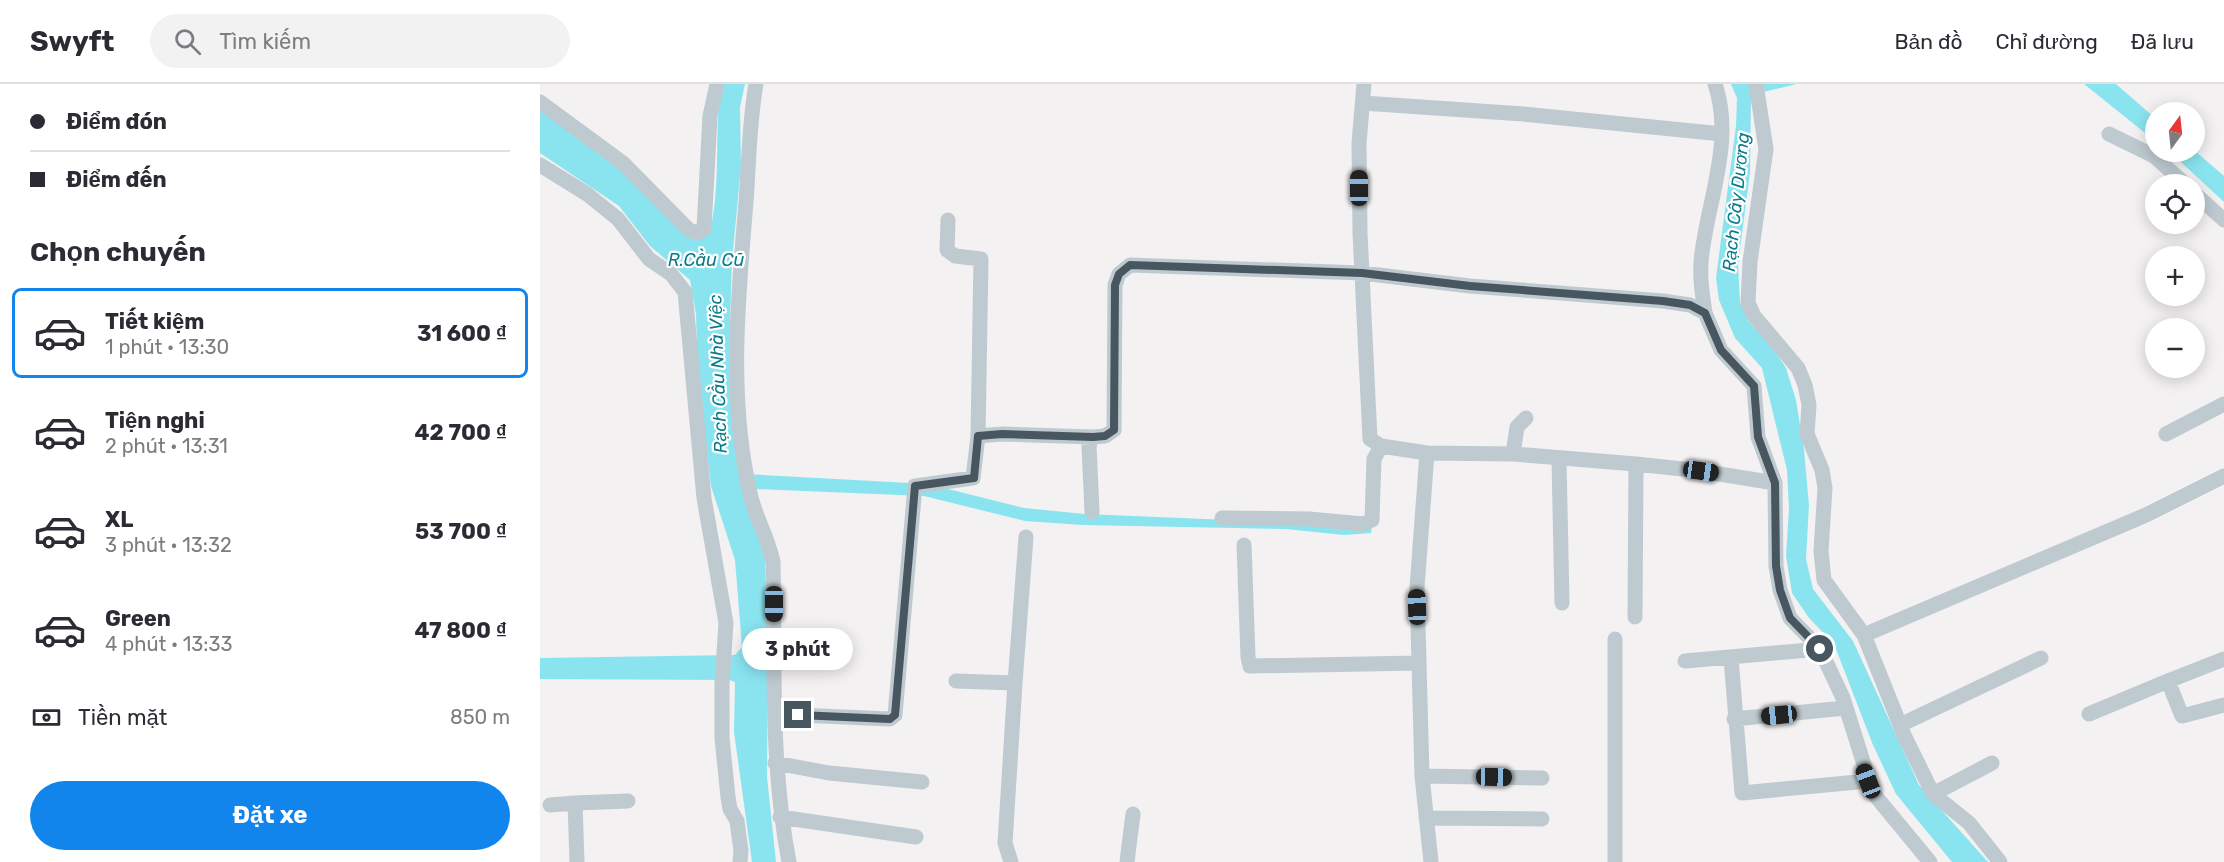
<!DOCTYPE html>
<html lang="vi">
<head>
<meta charset="utf-8">
<style>
	:root { --surface:#fff; --page:#f2f2f3; --text:#2b2b33; --muted:#7c7c81; --line:#e1e1e2; --accent:#1285ec }
	body { margin:0; font-family:Rubik,sans-serif; background:var(--page); color:var(--text); height:100vh; display:flex; flex-direction:column; font-size:22px; white-space:nowrap }
	* { box-sizing:border-box; margin:0 }
	p { font-size:20px; color:var(--muted) }
	.icon { flex:none; width:33px; height:33px; fill:none; stroke:currentColor; stroke-width:2; stroke-linecap:round; stroke-linejoin:round }
	.map { position:relative; flex:1; overflow:hidden }
	.panel { display:flex; flex-direction:column; background:var(--surface); width:540px }
	.panel>* { flex:none }
	.banner { display:grid; align-content:center; height:132px; padding:0 30px; background:var(--surface) }
	.needle { width:39px; rotate:15deg }
	.buttons { position:absolute; left:1605px; top:18px; display:grid; gap:12px }
	.buttons a { display:grid; place-items:center; width:60px; height:60px; border-radius:50%; background:var(--surface); box-shadow:0 3px 15px #0003; font-size:30px }
	.end { position:absolute; width:27px; height:27px; margin:-14px; border:8px solid #48565f; background:#fff; box-shadow:0 0 0 3px #fff }
	.from { border-radius:50% }
	.bubble { position:absolute; height:42px; border-radius:21px; background:var(--surface); box-shadow:0 3px 15px #0003; font-size:20px; font-weight:700; line-height:42px; text-align:center }
	.car { position:absolute; width:18px; height:36px; margin:-18px -9px; border-radius:8px; box-shadow:0 0 4px 2px #0007; background:linear-gradient(#222 24%,#8ab4d8 0 40%,#222 0 76%,#8ab4d8 0 86%,#222 0) }
	.banner b { display:flex; align-items:center; gap:21px; height:57px; font-size:22px }
	.banner b+b { border-top:2px solid var(--line) }
	.banner i { width:15px; height:15px; background:var(--text) }
	ul { padding:0; list-style:none }
	li { display:flex; align-items:center; gap:18px; height:90px; margin:0 12px 9px; padding:0 18px; border:3px solid transparent; border-radius:9px }
	li div { flex:1 }
	li b { display:block; font-size:22px }
	li em { font-style:normal; font-weight:700 }
	li.on { border-color:var(--accent) }
	li>.icon { width:54px; height:54px; stroke-width:1.5 }
	h2 { padding:0 30px; font-size:27px; line-height:72px }
	.pay { display:flex; align-items:center; gap:15px; height:66px; padding:0 30px; font-size:22px }
	.pay p { margin-inline-start:auto }
	.cta { display:flex; gap:12px; margin-top:auto; padding:12px 30px }
	.cta a { flex:1; height:69px; border-radius:36px; background:var(--accent); color:#fff; font-size:24px; font-weight:700; line-height:69px; text-align:center }
	header { display:flex; align-items:center; gap:36px; box-sizing:border-box; height:84px; padding:0 30px; background:var(--surface); border-bottom:2px solid var(--line) }
	header strong { font-size:28px }
	nav { display:flex; gap:33px; margin-inline-start:auto; font-size:21px }
	.search { width:420px; height:54px; background:var(--page); display:flex; align-items:center; gap:15px; box-sizing:border-box; padding:0 21px; border-radius:33px; color:var(--muted); font-size:22px }
	main { display:flex; flex:1; min-height:0 }
	.map>svg:first-child { display:block }
	.water { fill:#8ae4f0 }
	.lines { fill:none; stroke-linecap:round; stroke-linejoin:round }
	.minor { stroke:#becad0; stroke-width:15 }
	.route { stroke:#48565f; stroke-width:8 }
	.labels { text-anchor:middle; stroke-width:4.5; stroke-linejoin:round; paint-order:stroke }
	.water-label { font-size:18px; font-style:italic; fill:#0a7c8a; stroke:#fff }
</style>
</head>
<body>
<header>
<strong>Swyft</strong>
<div class="search"><svg class="icon" aria-label="search" viewBox="0 0 24 24"><circle cx="10" cy="10" r="6"/><path d="M15 15l6 6"/></svg>Tìm kiếm</div>
<nav><a>Bản đồ</a><a>Chỉ đường</a><a>Đã lưu</a></nav>
</header>
<main>
<section class="panel">
<div class="banner">
<b><i class="from"></i>Điểm đón</b>
<b><i></i>Điểm đến</b>
</div>
<h2>Chọn chuyến</h2>
<ul>
<li class="on"><svg class="icon" aria-label="car" viewBox="0 0 24 24"><path d="M5 17H2v-5l4-1 3-4h7l3 4 3 1v5h-3M9 17h6M6 11h13"/><circle cx="7" cy="17" r="2"/><circle cx="17" cy="17" r="2"/></svg><div><b>Tiết kiệm</b><p>1 phút · 13:30</p></div><em>31 600 ₫</em></li>
<li><svg class="icon" aria-label="car" viewBox="0 0 24 24"><path d="M5 17H2v-5l4-1 3-4h7l3 4 3 1v5h-3M9 17h6M6 11h13"/><circle cx="7" cy="17" r="2"/><circle cx="17" cy="17" r="2"/></svg><div><b>Tiện nghi</b><p>2 phút · 13:31</p></div><em>42 700 ₫</em></li>
<li><svg class="icon" aria-label="car" viewBox="0 0 24 24"><path d="M5 17H2v-5l4-1 3-4h7l3 4 3 1v5h-3M9 17h6M6 11h13"/><circle cx="7" cy="17" r="2"/><circle cx="17" cy="17" r="2"/></svg><div><b>XL</b><p>3 phút · 13:32</p></div><em>53 700 ₫</em></li>
<li><svg class="icon" aria-label="car" viewBox="0 0 24 24"><path d="M5 17H2v-5l4-1 3-4h7l3 4 3 1v5h-3M9 17h6M6 11h13"/><circle cx="7" cy="17" r="2"/><circle cx="17" cy="17" r="2"/></svg><div><b>Green</b><p>4 phút · 13:33</p></div><em>47 800 ₫</em></li>
</ul>
<div class="pay"><svg class="icon" aria-label="cash" viewBox="0 0 24 24"><path d="M3 7h18v10H3z"/><circle cx="12" cy="12" r="2"/></svg>Tiền mặt<p>850 m</p></div>
<div class="cta"><a>Đặt xe</a></div>
</section>
<div class="map">
<svg width="1684" height="778" viewBox="0 0 1684 778">
	<rect width="100%" height="100%" fill="#f3f1f1"/>
	<path class="water" d="M181 0H205L200 23 201 82 192 177 190 238 206 390 388 400 484 424 545 430 832 442 831 449 804 451 746 445 543 441 485 437 384 412 214 405 205 412 225 475 228 562 227 693 236 778H212L194 648 195 598 189 596 0 595V574L195 571 202 563 195 476 171 402 158 295 156 230 150 196 110 162 79 122 0 69V22L64 69 145 149 171 143C181 95 174 48 181 0Z
		M1191 0H1257L1211 11 1210 89 1198 180 1200 218 1208 237 1233 264 1246 284 1256 316 1264 366 1269 421 1266 475 1273 505 1313 557 1379 701 1448 778H1412L1356 710 1333 661 1294 560 1269 534 1252 509 1246 472 1249 425 1247 386 1222 284 1195 254 1179 216 1176 194 1196 42 1197 14Z
		M1544 0H1576L1615 34V57Z
		M1655 67 1684 92V118L1630 68Z"/>
	<g class="lines">
		<path class="minor" d="M216 0C209 39 209 79 206 118 198 215 188 313 210 409 215 433 228 453 233 478 235 578 230 679 249 778
			M824 0 819 59 820 149 830 355 841 362 887 369 973 370 1096 380 1161 387 1235 399
			M1216 0 1226 65 1210 178 1208 219 1214 232 1258 284 1265 301 1269 321 1267 350 1282 386 1285 404 1281 467 1284 496 1324 551 1364 651 1393 710 1429 739 1460 778
			M0 18 83 79 149 146 158 149 164 145 170 32 177 0
			M823 19 983 30 1182 50
			M1569 50 1614 72 1645 100
			M0 81 47 110 78 135 109 175 131 190 145 208 164 414 186 539 182 600V654L188 713 190 725 197 737 201 767 200 778
			M1654 109 1684 136
			M408 136 407 166 415 172 441 175 438 352
			M1165 229C1162 209 1159 189 1162 169 1169 113 1194 56 1175 0
			M1626 350 1684 320
			M887 369 877 504 882 692 891 778
			M973 370 977 343 986 334
			M1019 376 1022 519
			M552 428 549 362 553 353 565 352 574 346 575 201 579 190 590 181 822 189 930 202 1123 217 1150 221 1165 229 1181 266 1214 302 1218 353 1235 399 1236 482 1240 506 1250 534 1280 565 1303 614 1333 709 1390 778
			M682 434 769 435 823 440 832 436 834 375 841 362
			M704 461 708 573 710 582 879 579
			M1095 533 1096 380
			M1324 551 1606 431 1684 392
			M1191 574 1202 709 1328 697
			M1684 575 1628 597 1642 632 1684 621
			M1145 577 1280 565
			M416 597 475 599 486 453
			M235 630 350 635 355 631 375 402 433 394 438 352 462 350 553 353
			M1549 630 1628 597
			M1194 635 1305 624
			M1360 641 1501 574
			M235 679 289 689 382 698
			M882 692 1002 694
			M1393 710 1452 679
			M35 719 88 717
			M10 721 35 719 37 778
			M240 733 376 753
			M886 734 1002 735
			M471 778 465 759 475 599
			M587 778 593 730
			M1075 778V555"/>
	</g>
	<g class="lines">
		<path class="route" d="M258 631 350 635 355 631 375 402 434 394 438 352 462 350 553 353 565 352 574 346 575 201 579 190 590 181 822 189 930 202 1123 217 1150 221 1165 229 1181 266 1214 302 1218 353 1235 399 1236 482 1240 506 1250 534 1280 565"/>
	</g>
	<g class="labels">
		<g class="water-label">
			<text transform="translate(1196 118) rotate(-84)" y="6">Rạch Cây Dương</text>
			<text x="166" y="182">R.Cầu Cũ</text>
			<text transform="translate(178 290) rotate(-92)" y="6">Rạch Cầu Nhà Việc</text>
		</g>
	</g>
</svg>
<div class="buttons">
<a><svg class="needle" viewBox="-14 -14 28 28"><path d="M0-13l5 13h-10z" fill="#e53935"/><path d="M0 13l5-13h-10z" fill="#7c7c81"/></svg></a>
<a><svg class="icon" aria-label="locate" viewBox="0 0 24 24"><circle cx="12" cy="12" r="6"/><path d="M12 2v4M12 18v4M2 12h4M18 12h4"/></svg></a>
<a>+</a>
<a>−</a>
</div>
<i class="end from" style="left:1280px;top:565px"></i>
<i class="end" style="left:258px;top:631px"></i>
<div class="bubble" style="left:202px;top:544px;width:111px">3 phút</div>
<i class="car" style="left:819px;top:104px;rotate:0deg"></i>
<i class="car" style="left:1161px;top:387px;rotate:98deg"></i>
<i class="car" style="left:234px;top:520px;rotate:180deg"></i>
<i class="car" style="left:877px;top:523px;rotate:358deg"></i>
<i class="car" style="left:1239px;top:631px;rotate:264deg"></i>
<i class="car" style="left:954px;top:693px;rotate:91deg"></i>
<i class="car" style="left:1328px;top:697px;rotate:339deg"></i>
</div>
</main>
</body>
</html>
